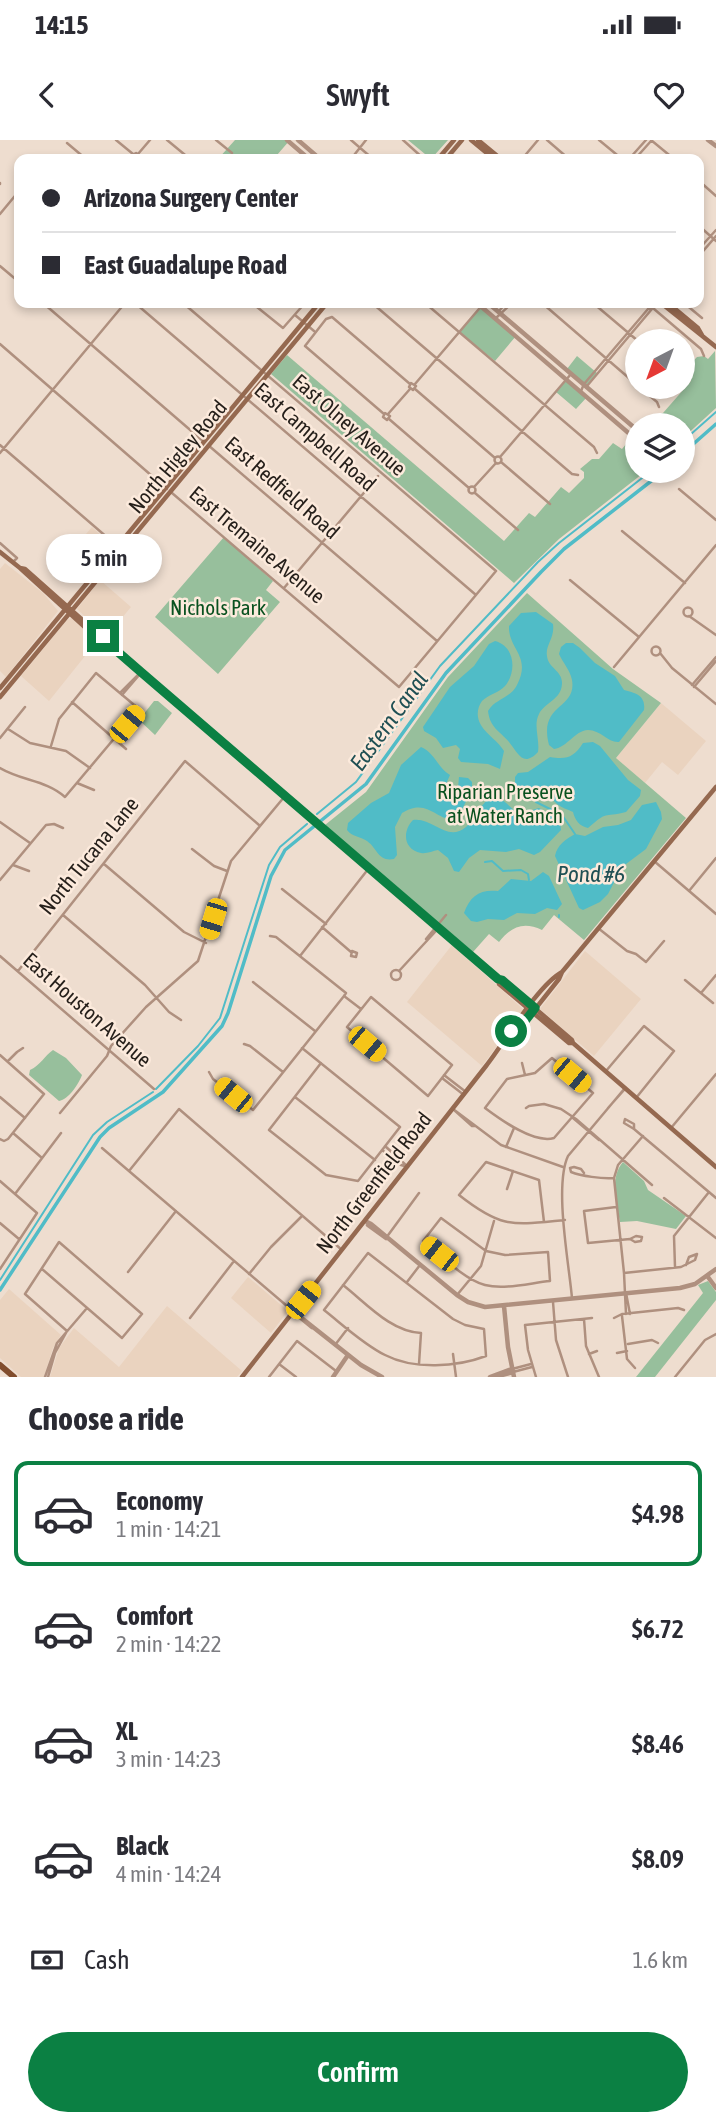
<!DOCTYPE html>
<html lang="en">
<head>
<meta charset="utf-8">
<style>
	:root { --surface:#fff; --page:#f2f2f3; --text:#2b2b33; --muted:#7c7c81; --line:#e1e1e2; --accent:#0b8043 }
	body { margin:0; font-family:"Asap Condensed",sans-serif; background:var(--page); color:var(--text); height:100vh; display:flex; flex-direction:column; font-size:26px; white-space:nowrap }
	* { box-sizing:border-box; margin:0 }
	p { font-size:23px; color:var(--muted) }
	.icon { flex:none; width:38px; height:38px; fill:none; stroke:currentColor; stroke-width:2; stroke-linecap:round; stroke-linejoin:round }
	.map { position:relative; height:1237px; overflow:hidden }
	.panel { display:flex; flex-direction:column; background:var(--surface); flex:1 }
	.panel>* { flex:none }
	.hud { position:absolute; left:14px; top:14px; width:690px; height:154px; border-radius:14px; box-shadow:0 4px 10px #0003; display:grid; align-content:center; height:154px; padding:0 28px; background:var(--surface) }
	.needle { width:46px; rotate:221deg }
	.fabs { position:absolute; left:625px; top:189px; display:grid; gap:14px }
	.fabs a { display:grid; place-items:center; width:70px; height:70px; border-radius:50%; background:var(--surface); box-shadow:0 4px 10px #0003; font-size:35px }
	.end { position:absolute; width:32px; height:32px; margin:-16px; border:9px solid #0b8043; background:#fff; box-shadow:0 0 0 4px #fff }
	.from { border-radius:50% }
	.bubble { position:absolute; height:49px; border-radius:24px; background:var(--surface); box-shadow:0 4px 10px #0003; font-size:23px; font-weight:600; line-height:49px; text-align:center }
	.car { position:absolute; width:21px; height:42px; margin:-21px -10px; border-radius:9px; box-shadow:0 0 5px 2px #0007; background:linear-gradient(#f5c518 24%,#345 0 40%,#f5c518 0 76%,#345 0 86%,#f5c518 0) }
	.hud b { display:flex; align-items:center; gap:24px; height:66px; font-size:26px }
	.hud b+b { border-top:2px solid var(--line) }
	.hud i { width:18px; height:18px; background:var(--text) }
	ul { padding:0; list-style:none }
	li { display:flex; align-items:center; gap:21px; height:105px; margin:0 14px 10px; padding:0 14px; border:4px solid transparent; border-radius:14px }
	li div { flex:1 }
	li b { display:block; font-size:26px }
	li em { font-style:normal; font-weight:600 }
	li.selected { border-color:var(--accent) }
	li>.icon { width:63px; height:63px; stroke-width:1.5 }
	h2 { padding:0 28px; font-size:32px; line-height:84px }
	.pay { display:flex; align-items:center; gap:18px; height:77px; padding:0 28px; font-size:26px }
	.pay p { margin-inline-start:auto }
	.action { display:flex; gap:14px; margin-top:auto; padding:14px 28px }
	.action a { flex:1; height:80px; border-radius:42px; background:var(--accent); color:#fff; font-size:28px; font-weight:600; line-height:80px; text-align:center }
	.status { display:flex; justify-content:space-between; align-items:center; height:49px; padding:0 35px; background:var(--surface); direction:ltr }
	.status svg { height:19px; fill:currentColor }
	header { display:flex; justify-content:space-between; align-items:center; height:91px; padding:0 28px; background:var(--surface); font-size:32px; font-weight:600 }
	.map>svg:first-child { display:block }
	.built { fill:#ead3bf }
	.green { fill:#97bf9c }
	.water { fill:#50bcc7 }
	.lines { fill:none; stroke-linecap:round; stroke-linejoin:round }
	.stream { stroke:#50bcc7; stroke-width:2 }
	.canal { stroke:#50bcc7; stroke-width:3.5 }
	.minor { stroke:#af907f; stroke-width:2.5 }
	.tertiary { stroke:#af907f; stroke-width:4.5 }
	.secondary { stroke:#956950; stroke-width:4.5 }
	.primary { stroke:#814d2d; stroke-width:6 }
	.route { stroke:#0b8043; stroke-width:9 }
	.labels { text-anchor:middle; stroke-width:5; stroke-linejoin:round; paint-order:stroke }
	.street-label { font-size:21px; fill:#251f1a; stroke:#fceadc }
	.park-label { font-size:21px; fill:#09511f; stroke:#fceadc }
	.water-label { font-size:23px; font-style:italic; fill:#205054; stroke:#fceadc }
</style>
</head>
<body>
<div class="status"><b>14:15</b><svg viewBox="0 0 49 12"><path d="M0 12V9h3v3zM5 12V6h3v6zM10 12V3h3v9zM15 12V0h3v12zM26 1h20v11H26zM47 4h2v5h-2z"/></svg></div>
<header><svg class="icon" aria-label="back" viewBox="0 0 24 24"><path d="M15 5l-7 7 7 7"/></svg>Swyft<svg class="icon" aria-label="heart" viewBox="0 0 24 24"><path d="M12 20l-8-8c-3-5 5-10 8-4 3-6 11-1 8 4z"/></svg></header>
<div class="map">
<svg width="716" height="1237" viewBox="0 0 716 1237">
	<rect width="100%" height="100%" fill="#eeddcf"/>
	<path class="built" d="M92 387 112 406 90 433 68 415Z
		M5 423 43 453 58 471 6 537 0 531V429Z
		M100 440 131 467 106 497 77 469Z
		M72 478 97 501 49 561 21 536 67 480Z
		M661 563 706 601 678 635 662 622 645 643 616 618Z
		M452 805 524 870 482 926 407 862Z
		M585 811 641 859 594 916 540 869Z
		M248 1137 288 1171 271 1193 231 1158Z
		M9 1149 61 1195 53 1208 44 1237H21L0 1218V1160Z
		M167 1166 242 1231 237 1237H50L59 1208 74 1188 119 1227Z"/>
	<path class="green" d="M235 0H290L277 15 279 19H218Z
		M408 0H448L431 19Z
		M481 166 516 196 495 221 459 192Z
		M715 211 716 268 683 298 682 285H640L649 276 663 273 691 241V235L685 230 697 217 704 216 708 219Z
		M287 215 504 401 529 373 535 377 561 347 569 353 584 338V332L580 329 592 319H599L613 303 622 309 631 298 637 300V331H646L559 399 514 443 271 234Z
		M577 216 597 233 586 246 567 229Z
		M567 240 587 257 576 269 556 252Z
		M224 397 273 441 266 450 280 462 218 534 155 477Z
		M527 453 613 529 661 563 616 618 686 678 584 800 554 775 542 790C523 781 511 787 499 802L489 794 473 812 325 685 366 652 448 537Z
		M154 561H158L172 573 155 595 139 580Z
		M53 910 66 918 82 935C78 945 69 959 59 961L29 935 30 930C41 925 44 916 53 910Z
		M623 1022 644 1041 648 1050 686 1076 676 1089 637 1081 620 1082C617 1063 609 1038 623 1022Z
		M708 1141 716 1152V1160L655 1237H636L703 1153 698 1145Z"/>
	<path class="water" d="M536 472 553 484C555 498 545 505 547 516 548 528 563 531 562 544 561 560 545 562 539 574 533 585 540 599 538 612 523 628 518 613 509 602 499 590 490 588 488 571 495 559 511 558 517 545 532 516 508 509 509 486L521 473Z
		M495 501C515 506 517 532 505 546 499 553 489 554 482 561 479 565 477 571 478 577 480 591 497 599 504 611L500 629 488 624 461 622 458 618 460 609 456 605 443 608 436 598 424 591 423 587 450 547 474 526 489 504Z
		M566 503H573L580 508 595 523 615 536 624 550C635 553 646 555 644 570L619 602C608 603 601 590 588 590 574 591 568 607 554 609L549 605C538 563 577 570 572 540 570 530 563 523 559 514L561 507Z
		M593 602 600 606 628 640 641 650 640 656 626 672C602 678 609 670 588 688 579 686 575 680 573 672 567 669 562 668 557 664 547 655 541 646 528 656L515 653V637L518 633 528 632 550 617C567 620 574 617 583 603Z
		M421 607C435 613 437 627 450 635L446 644 454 650 458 648 459 637 468 638 472 642V649L457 680C435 681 428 657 402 673L395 687 397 715 394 719C378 722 378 709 367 701 360 696 352 697 347 690L348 683 371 663 389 653 401 625Z
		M497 658C507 660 513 673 521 673 527 673 534 669 539 668L560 682 561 690 540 712 534 715 519 709 506 712 480 710 469 718 459 732 454 731 448 718 438 710C433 711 426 714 421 713 402 709 403 690 413 680 433 677 447 703 466 687 474 680 479 668 487 660Z
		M656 662 661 672 662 679 646 709 622 727 608 754 600 762 583 770 579 768 555 716C557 705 566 699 575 694L585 696 603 687 618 685 631 680 642 665Z
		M543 732 549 736 562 764 557 770 547 768 535 774 517 773 504 780 488 779 477 782 471 781 464 773C470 756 480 749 498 751L511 739 531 741Z"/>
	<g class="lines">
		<path class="stream" d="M682 302 716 272
			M536 662 562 675 575 694
			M317 674 356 642 440 526 538 422 559 403 651 331
			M485 722 492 721 503 731 521 730 528 734 529 740
			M559 775V777
			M156 949 198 906 220 878 269 725 280 707 307 684
			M0 1140 93 995 107 982 153 952"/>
		<path class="canal" d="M682 314 716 284
			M0 1150 100 997 109 988 163 952 222 886 228 873 271 736 285 710 366 644 446 533 541 432 564 409 664 331"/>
		<path class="minor" d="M116 0 133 14
			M167 0 190 19
			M216 0 232 13
			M351 0 373 19
			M403 0 424 19
			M547 0 569 19
			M599 0 622 19
			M651 0 674 19
			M67 3 86 19
			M138 14 150 0
			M133 19 132 15 136 13 139 16 137 19
			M351 19 366 0
			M522 19 538 0
			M629 19 646 0
			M635 19 651 1
			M698 40 716 56
			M0 43V44
			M0 74 19 51
			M698 85 716 101
			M698 110 716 90
			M698 117 716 96
			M0 126 19 142
			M43 163 203 301
			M135 163 476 455
			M252 163 283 188 305 163
			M372 163 572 334 578 335
			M425 163 594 307 597 313
			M542 163 637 245
			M593 163 638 201
			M647 163 701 209 704 216
			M684 163 702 178
			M499 171 506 163
			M295 175 314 191
			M496 178 512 163
			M0 204 167 349
			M682 237 685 238
			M411 243 416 246 413 250 409 247Z
			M415 244 484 163
			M587 246 657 163
			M639 247 657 262 659 267
			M415 249 495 318
			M581 251 584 244 648 169 652 168
			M385 273 390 276 387 280 383 277Z
			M384 274 305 206 326 179 332 177 410 244
			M388 274 410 249
			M389 279 469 348
			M0 305 116 405
			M208 305 437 501
			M0 313 125 163
			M494.5 320a3.5 3.5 0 1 1 7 0a3.5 3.5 0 1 1-7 0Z
			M500 317 571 234
			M501 322 550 364
			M468.5 350a3.5 3.5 0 1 1 7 0a3.5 3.5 0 1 1-7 0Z
			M474 347 496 323
			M679 349 716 380
			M172 353 399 547 496 431 183 163
			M475 353 518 390
			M622 391 685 443
			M0 403 17 418 13 422
			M570 440 639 497
			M284 448 378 336
			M683.5 472a4.5 4.5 0 1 1 9 0a4.5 4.5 0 1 1-9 0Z
			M689 476 716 495
			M651.5 511a4.5 4.5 0 1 1 9 0a4.5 4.5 0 1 1-9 0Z
			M660 513 672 528 716 564
			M614 527 716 405
			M692 545 716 517
			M694 547 716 521
			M121 552 141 532
			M122 555 140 534
			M72 562 126 609
			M8 589 30 603 66 611 90 628
			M0 598 25 567
			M0 628C22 641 46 640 65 657L139 569 96 533 59 579 51 606
			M77 643 94 650
			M0 682 30 703
			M192 709 214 726 227 731
			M654 721 716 774
			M104 724 184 792 206 803
			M13 725 29 731
			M0 740 46 685 54 684 63 688
			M282 749 326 784
			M689 751 716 718
			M63 775 145 845 169 872 181 880
			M322 787 351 812
			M598 788 627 811 636 814 646 822 664 801
			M270 796 276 797 346 853 344 856 361 869
			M426 799 446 775
			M352 811 357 813 356 817 351 816Z
			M0 816 154 949
			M300 816 369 728
			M391 835a5 5 0 1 1 10 0a5 5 0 1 1-10 0Z
			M18 831 185 621 259 685
			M399 831 435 792 437 786
			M685 840 713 863
			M253 842 315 891
			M701 853 716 835
			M371 857 452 925 428 956 347 887Z
			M244 904 250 906 283 932
			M302 908 400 987 358 1041 326 1035 269 990 321 923
			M0 915 44 954 8 999 4 1001 0 999
			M552 918 593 953 554 998C534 1004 501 980 485 968L507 939 535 933Z
			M8 921 17 912 23 908
			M522 923 525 935
			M606 931 644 886 674 911 636 958
			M209 932 213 939 253 970 344 856
			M444 935 466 952
			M442 938 464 955
			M0 957 25 978
			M295 957 375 1020
			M526 968 529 966 544 964 561 969 576 979 652 1045
			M608 968 624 950
			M453 969 501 1005 563 1027
			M453 969 472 986H475
			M60 973 107 916 111 906 146 867 198 821 231 721 285 656
			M573 978 599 1000
			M671 988 716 934
			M634 989V984L625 979 624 983 634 989 716 1058
			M13 993 42 1018
			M385 1006 408 1027
			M506 1007 514 988
			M506 1007 514 988
			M102 1008 294 1172
			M382 1010 401 1025 408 1027
			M129 1031 179 969 342 1110
			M584 1033 581 1029 574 1027 570 1028 571 1032C581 1036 602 1039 614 1038
			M0 1041 37 1073 0 1129
			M507 1049 513 1031
			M15 1054 61 993
			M664 1058 716 1098
			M616 1067 584 1071 588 1103 630 1099 635 1102 641 1101 642 1097 636 1096 630 1099
			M441 1078 486 1111 505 1115 548 1112 550 1141C530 1143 504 1150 485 1145 465 1140 439 1114 423 1101Z
			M544 1082 539 1040 486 1022 459 1055C502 1089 513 1085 565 1080
			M0 1083 19 1099
			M386 1098 419 1053
			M368 1113 453 1179 465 1185 484 1189 486 1216C457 1227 414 1230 385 1215 363 1204 343 1185 324 1170Z
			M675 1127 674 1096 709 1052
			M42 1129 122 1198 142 1174 59 1102 25 1154 67 1191
			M128 1132 176 1071
			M624 1133 681 1127 695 1120 697 1114 689 1117 686 1125
			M249 1134 271 1107 302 1076
			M407 1142 420 1125
			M343 1145C366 1163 391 1192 421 1193L419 1224
			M626 1153 630 1174
			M457 1155 481 1126 494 1081
			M572 1158C569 1124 554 1046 568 1016L625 948
			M553 1162 556 1200 568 1237
			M626 1174 624 1133 614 1038 618 1025 643 996
			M622 1176 627 1219 635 1228
			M190 1178 234 1121
			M614 1178 622 1174 678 1168 684 1170
			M584 1179 586 1206 599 1237
			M628 1204 652 1200 658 1203
			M335 1205 348 1188
			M617 1213 627 1211
			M453 1214 456 1237
			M589 1214 597 1211
			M279 1224 296 1237
			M512 1229 531 1224
			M513 1232 532 1227
			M45 1237 57 1203 87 1168
			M48 1237 55 1213 67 1191
			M269 1237 297 1201 336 1231
			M536 1237 528 1210 525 1185 592 1178
			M675 1237 705 1200 716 1194"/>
		<path class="tertiary" d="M287 0 309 19
			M298 0 320 19
			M708 0 716 6
			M477 163 632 296 637 297
			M488 163 637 290
			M365 1081 371 1084 457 1155 468 1162 485 1167 680 1148 695 1144 716 1129
			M368 1085 386 1098
			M708 1137 716 1148
			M504 1166 508 1207 514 1237
			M294 1172 361 1225 382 1237
			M295 1173 312 1187
			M333 1237 348 1215
			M490 1237 512 1229
			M495 1237 513 1232"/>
		<path class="secondary" d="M471 0 494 19
			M478 0 501 19
			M438 19 454 0
			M446 19 462 0
			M661 163 716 207
			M668 163 698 188 702 195
			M0 412 20 428 25 429 141 532 473 817 498 839 499 844 569 903H573
			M20 428 99 500H103
			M0 548 319 163
			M0 557 327 163
			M498 839 502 840 572 900 573 903 716 1027
			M505 902H509L559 839 562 832 716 647
			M242 1237C324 1134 405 1030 486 926 505 902 537 846 562 832"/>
		<path class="primary" d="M0 1225 14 1237"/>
	</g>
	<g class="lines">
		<path class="route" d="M103 496V499L141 532 498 839 502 840 535 868 509 902H505V898L511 891"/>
	</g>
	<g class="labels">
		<g class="street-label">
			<text transform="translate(349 285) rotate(41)" y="7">East Olney Avenue</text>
			<text transform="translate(315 297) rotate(41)" y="7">East Campbell Road</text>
			<text transform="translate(178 317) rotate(-50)" y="7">North Higley Road</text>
			<text transform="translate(282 348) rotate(41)" y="7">East Redfield Road</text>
			<text transform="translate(257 405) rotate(40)" y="7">East Tremaine Avenue</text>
			<text transform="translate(89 716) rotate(-51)" y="7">North Tucana Lane</text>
			<text transform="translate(87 870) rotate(41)" y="7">East Houston Avenue</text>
			<text transform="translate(374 1043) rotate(-52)" y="7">North Greenfield Road</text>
		</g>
		<g class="park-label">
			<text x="218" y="475">Nichols Park</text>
			<text x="505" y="659">Riparian Preserve<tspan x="505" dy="24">at Water Ranch</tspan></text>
		</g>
		<g class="water-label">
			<text transform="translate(389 581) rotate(-54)" y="8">Eastern Canal</text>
			<text x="591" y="742">Pond #6</text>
		</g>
	</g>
</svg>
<div class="fabs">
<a><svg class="needle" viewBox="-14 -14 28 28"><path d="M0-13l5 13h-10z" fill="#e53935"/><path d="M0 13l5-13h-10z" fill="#7c7c81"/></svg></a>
<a><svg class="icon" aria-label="layers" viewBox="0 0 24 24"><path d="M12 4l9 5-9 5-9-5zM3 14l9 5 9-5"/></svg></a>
</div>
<i class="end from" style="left:511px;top:891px"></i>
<i class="end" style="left:103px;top:496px"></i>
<div class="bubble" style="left:46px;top:394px;width:116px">5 min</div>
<i class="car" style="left:127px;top:584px;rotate:40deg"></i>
<i class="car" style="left:213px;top:779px;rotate:197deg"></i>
<i class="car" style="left:367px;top:904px;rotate:130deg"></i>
<i class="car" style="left:572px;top:935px;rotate:130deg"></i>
<i class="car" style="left:233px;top:955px;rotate:309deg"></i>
<i class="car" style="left:439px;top:1114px;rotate:308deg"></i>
<i class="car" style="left:303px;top:1160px;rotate:39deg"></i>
<div class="hud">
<b><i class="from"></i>Arizona Surgery Center</b>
<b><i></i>East Guadalupe Road</b>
</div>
</div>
<section class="panel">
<h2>Choose a ride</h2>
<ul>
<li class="selected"><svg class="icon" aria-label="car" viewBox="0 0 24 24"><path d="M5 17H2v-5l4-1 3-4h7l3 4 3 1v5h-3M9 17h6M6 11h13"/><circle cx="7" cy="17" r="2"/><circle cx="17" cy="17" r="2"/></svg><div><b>Economy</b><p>1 min · 14:21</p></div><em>$4.98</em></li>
<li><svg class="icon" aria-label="car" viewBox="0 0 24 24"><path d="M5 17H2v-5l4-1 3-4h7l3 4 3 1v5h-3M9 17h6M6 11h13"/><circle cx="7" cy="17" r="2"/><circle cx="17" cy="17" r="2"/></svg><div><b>Comfort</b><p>2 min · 14:22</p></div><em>$6.72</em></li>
<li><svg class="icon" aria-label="car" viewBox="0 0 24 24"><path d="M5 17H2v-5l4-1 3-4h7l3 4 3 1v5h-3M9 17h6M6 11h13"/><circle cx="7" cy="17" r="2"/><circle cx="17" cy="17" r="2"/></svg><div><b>XL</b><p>3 min · 14:23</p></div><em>$8.46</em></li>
<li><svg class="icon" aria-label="car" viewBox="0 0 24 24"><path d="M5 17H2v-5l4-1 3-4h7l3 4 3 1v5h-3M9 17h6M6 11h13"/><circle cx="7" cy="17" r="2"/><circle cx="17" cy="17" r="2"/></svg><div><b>Black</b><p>4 min · 14:24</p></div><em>$8.09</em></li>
</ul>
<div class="pay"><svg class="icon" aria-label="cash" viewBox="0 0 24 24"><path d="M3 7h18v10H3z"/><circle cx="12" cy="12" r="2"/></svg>Cash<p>1.6 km</p></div>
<div class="action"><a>Confirm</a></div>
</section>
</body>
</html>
